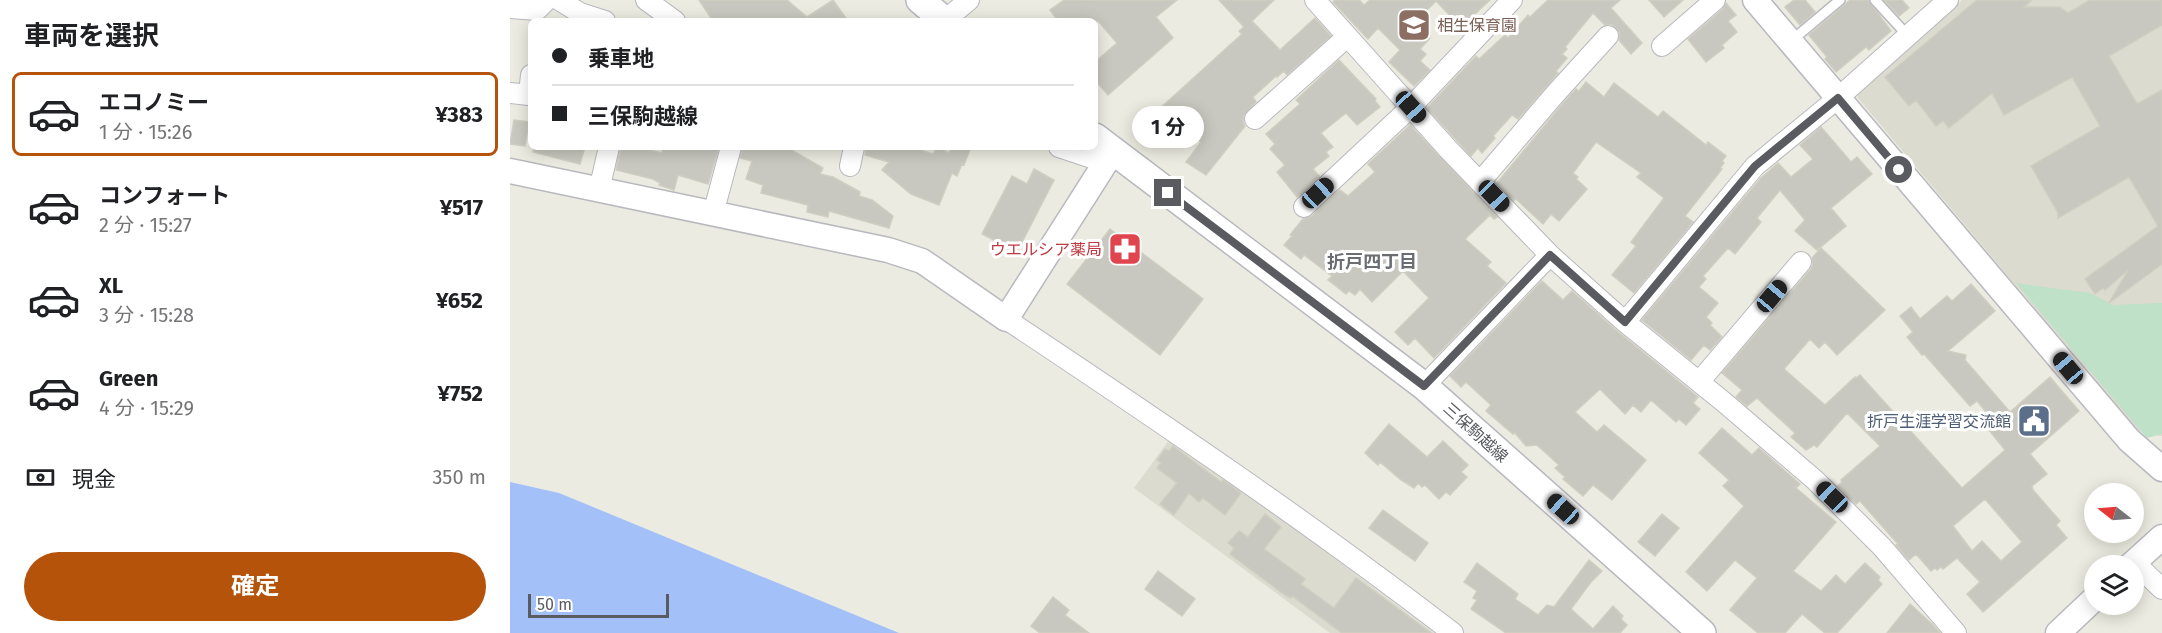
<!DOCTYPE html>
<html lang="ja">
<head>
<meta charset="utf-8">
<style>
	:root { --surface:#fff; --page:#f2f2f2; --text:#202124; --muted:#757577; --line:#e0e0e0; --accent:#b45309 }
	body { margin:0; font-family:"Fira Sans","Noto Sans JP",sans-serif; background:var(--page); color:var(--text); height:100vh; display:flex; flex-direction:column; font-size:22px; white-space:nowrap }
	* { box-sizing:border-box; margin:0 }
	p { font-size:20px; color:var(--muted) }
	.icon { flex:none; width:33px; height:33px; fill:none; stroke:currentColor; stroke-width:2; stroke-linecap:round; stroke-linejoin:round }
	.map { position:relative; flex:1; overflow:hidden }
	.details { display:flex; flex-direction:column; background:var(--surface); width:510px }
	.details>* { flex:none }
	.guide { position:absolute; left:18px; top:18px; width:570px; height:132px; border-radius:9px; box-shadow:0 3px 15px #0003; display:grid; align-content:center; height:132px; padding:0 24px; background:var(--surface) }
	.needle { width:39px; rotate:287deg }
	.buttons { position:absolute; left:1574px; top:483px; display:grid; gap:12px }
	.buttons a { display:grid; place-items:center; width:60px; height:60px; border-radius:50%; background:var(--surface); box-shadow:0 3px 15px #0003; font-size:30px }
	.scale { position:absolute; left:18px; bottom:15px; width:141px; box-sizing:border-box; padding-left:6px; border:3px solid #595b61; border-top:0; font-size:16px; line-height:21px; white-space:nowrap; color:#595b61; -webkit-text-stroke:4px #fff; paint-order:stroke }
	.end { position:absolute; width:27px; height:27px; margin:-14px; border:8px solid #595b61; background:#fff; box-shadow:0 0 0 3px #fff }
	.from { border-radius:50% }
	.bubble { position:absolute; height:42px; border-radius:21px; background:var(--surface); box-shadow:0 3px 15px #0003; font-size:20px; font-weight:700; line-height:42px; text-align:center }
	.car { position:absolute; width:18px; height:36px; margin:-18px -9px; border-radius:8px; box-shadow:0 0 4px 2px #0007; background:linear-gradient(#222 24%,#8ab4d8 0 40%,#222 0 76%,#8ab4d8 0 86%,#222 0) }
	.guide b { display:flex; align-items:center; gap:21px; height:57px; font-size:22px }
	.guide b+b { border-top:2px solid var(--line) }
	.guide i { width:15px; height:15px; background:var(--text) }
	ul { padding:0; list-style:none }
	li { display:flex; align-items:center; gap:18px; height:84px; margin:0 12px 9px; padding:0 12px; border:3px solid transparent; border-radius:9px }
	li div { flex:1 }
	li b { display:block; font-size:22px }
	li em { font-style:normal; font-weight:700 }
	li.selected { border-color:var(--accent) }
	li>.icon { width:54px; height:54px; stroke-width:1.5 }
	h2 { padding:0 24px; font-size:27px; line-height:72px }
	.pay { display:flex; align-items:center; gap:15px; height:66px; padding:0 24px; font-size:22px }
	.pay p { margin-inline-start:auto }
	.cta { display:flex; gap:12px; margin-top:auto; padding:12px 24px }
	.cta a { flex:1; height:69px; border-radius:36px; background:var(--accent); color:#fff; font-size:24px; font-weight:700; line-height:69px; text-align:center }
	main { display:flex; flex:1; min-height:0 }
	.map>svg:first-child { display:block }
	.education { fill:#dbdbcf }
	.green { fill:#bee1c7 }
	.water { fill:#a4c0f8 }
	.building { fill:#c8c8c0; stroke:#cfcec0; stroke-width:1.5; fill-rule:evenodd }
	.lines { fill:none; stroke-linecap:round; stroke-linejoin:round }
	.service-casing { stroke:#b8b9bf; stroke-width:12 }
	.minor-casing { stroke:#b8b9bf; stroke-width:22 }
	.tertiary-casing { stroke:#b8b9bf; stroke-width:27 }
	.secondary-casing { stroke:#b6b8be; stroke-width:30 }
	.service { stroke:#fff; stroke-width:9 }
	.minor { stroke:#fff; stroke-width:20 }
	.tertiary { stroke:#fff; stroke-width:24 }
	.secondary { stroke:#fff; stroke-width:27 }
	.route { stroke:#595b61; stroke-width:8 }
	.labels { text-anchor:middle; stroke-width:6; stroke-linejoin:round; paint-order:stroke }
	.education-label { font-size:16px; fill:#785e54; stroke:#fff; text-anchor:start }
	.health-label { font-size:16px; fill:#be3a42; stroke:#fff; text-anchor:end }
	.service-label { font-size:16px; fill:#4e5e75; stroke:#fff; text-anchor:end }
	.street-label { font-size:16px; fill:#595b61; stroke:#fff }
	.neighbourhood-label { font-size:18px; font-weight:bold; fill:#6a6d72; stroke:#fff }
</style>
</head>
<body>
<main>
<section class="details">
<h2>車両を選択</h2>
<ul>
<li class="selected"><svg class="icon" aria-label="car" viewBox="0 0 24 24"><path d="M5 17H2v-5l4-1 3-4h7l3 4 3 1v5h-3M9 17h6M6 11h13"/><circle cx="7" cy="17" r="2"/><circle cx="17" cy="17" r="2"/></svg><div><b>エコノミー</b><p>1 分 · 15:26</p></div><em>¥383</em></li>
<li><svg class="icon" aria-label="car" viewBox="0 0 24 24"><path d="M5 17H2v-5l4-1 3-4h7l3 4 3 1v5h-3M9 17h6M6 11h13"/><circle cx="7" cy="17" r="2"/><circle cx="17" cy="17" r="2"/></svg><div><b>コンフォート</b><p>2 分 · 15:27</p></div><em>¥517</em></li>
<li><svg class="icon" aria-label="car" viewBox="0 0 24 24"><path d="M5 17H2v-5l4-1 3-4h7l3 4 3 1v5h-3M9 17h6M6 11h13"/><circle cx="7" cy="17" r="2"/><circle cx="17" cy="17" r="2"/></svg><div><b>XL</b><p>3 分 · 15:28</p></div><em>¥652</em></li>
<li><svg class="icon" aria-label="car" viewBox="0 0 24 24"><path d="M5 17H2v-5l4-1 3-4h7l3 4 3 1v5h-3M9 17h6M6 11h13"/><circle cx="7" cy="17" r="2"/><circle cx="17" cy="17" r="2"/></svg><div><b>Green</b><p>4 分 · 15:29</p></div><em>¥752</em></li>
</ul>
<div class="pay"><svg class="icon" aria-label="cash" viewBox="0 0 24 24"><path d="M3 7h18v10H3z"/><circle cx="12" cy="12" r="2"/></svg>現金<p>350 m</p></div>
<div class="cta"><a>確定</a></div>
</section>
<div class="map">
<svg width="1652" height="633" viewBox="0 0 1652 633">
	<rect width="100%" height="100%" fill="#ebebe1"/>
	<path class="education" d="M1452 0H1652V436L1641 435 1635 428 1629 432 1348 98 1347 90Z
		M662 436 924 633H820L624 488Z"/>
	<path class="green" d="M1506 283 1580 293 1603 305 1652 303V434L1637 438Z"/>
	<path class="water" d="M0 482 49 493 389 633H0Z"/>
	<path class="building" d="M189 0H277L297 17 323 0 338 21H203Z
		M554 0H667L646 17 663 38 598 95 585 80V62L607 43 588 21H548L540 10Z
		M709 0H764L742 21 770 50 805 18 821 36 777 75 774 71 767 77 766 76 743 97 746 102 734 115 733 121 735 126 696 175 676 162 691 142 671 124 651 143 636 127 639 125 636 121 732 34 729 31 734 27Z
		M825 0H849L854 5 860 0H980L951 27 926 1 904 23 920 38 910 49 916 54 910 61 920 70 904 86 879 62 890 50 868 28 858 39 823 2Z
		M1038 0H1110L1101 8 1132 43 1121 54 1109 40 1110 33 1106 28 1101 24 1095 25 1083 13 1055 47 1057 49 1052 54 1057 58 1046 71 1048 73 1008 119 1002 115 983 136 985 138 972 153 968 148 961 156 917 108 966 56 969 59 995 35 998 38 1018 15 1020 17Z
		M1139 0H1173L1154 17Z
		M1284 0H1295L1305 12 1290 25 1275 7Z
		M1340 0H1358L1381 31 1359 50 1356 47 1326 72 1315 59 1317 57 1299 35Z
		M1374 0H1392L1399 8 1389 16Z
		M1467 0H1522L1514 7H1550L1558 13 1580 0H1652V25L1599 56 1627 104 1652 90V264L1599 303 1618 270 1595 290 1593 288 1585 294 1575 279 1648 226 1619 177 1548 218V213L1521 166 1590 126 1562 77 1494 115 1482 93 1439 128 1433 121 1426 126 1406 100 1399 106 1375 77Z
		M1216 3 1226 15 1218 21 1227 32 1212 45 1214 48 1196 62 1178 39 1213 9Z
		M829 60 866 99 865 101 870 107 847 125 836 113 811 133 823 147 816 152 819 156 803 169 809 176 787 197 767 172 775 165 760 149 765 144 756 134 790 104 786 100Z
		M1076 82 1094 97 1104 83 1148 117 1153 111 1196 145 1198 142 1216 156 1212 161 1214 163 1210 168 1212 169 1175 216 1183 222 1124 293 1102 275 1126 246 1121 242 1154 198 1127 177 1131 173 1086 142 1063 173 1068 177 1066 179 1077 189 1049 221 1041 214 1033 224 1006 199 1004 200 987 183 1055 101 1066 89 1069 91Z
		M4 120 19 122 15 146 0 144Z
		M900 125 987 217 984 219 980 215 955 239 981 262 977 266 996 283 924 358 905 338 898 345 885 332 919 298 893 271 862 302 850 289 845 295 839 291 836 294 818 280 822 276 794 255 791 259 774 245 782 236 780 235 793 219 802 216 830 190 838 196 865 172 858 164Z
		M1311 127 1341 162 1347 157 1362 174 1321 208 1336 226 1307 250 1285 231 1295 220 1270 190 1247 218 1251 222 1225 254 1218 248 1193 276 1196 279 1189 287 1208 303 1196 317 1202 323 1200 325 1212 337 1200 350 1194 345 1181 360 1132 320 1251 178 1268 163 1281 177 1303 159 1290 145Z
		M24 147H75L70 164 23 152Z
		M111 147H125L152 153 153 147H209L198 184 168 175 164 190 149 185 150 183 143 179 106 170Z
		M233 147H283V151L313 168 310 174 323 177 350 192 349 196 362 200 383 216 379 228 319 211 318 217 297 212 298 205 251 193 253 185 236 179 242 161 230 158Z
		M356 147H400L423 154 427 147 439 153 442 147H461L454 165 452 164 447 176 442 173 429 205 401 194 372 170 379 162 355 155Z
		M524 169 544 180 507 252 472 234 502 176 517 184Z
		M600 229 693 299 650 355 557 284Z
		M1311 248 1375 310 1327 355 1315 342 1309 348 1300 339 1274 369 1315 405 1345 377 1346 378 1350 375 1452 488 1495 450 1479 430 1486 424 1467 401 1460 406 1414 354 1412 355 1397 337 1403 332 1390 316 1401 307 1410 319 1437 296 1442 301 1461 284 1485 311 1438 351 1456 355 1455 360 1500 412 1540 377 1569 411 1520 454 1537 474 1522 486 1523 490 1550 521 1546 525 1557 538 1473 612 1457 594 1470 582 1447 558 1433 569 1431 567 1427 570 1425 568 1421 571 1406 554 1399 560 1386 545 1388 544 1350 501 1346 504 1328 486 1332 482 1331 480 1370 446 1337 413 1307 447 1304 445 1296 450 1281 437 1285 433 1247 398 1237 406 1226 397 1232 390 1212 373 1300 270 1303 265 1302 258ZM1475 499 1512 542 1491 561 1472 541 1462 551 1443 526Z
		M1032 281 1053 300 1062 291 1107 331 1188 397 1183 403 1190 409 1176 425 1169 419 1166 422 1141 400 1131 412 1123 405 1115 414 1090 389 1065 412 1087 432 1094 425 1136 460 1102 500 1083 485 1073 496 1053 479 1055 477 1045 468 1049 465 1027 445 1016 446 1005 433 1003 434 976 411 981 405 956 382 951 387 940 376Z
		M879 424 917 457 933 441 958 465 951 472 957 477 940 495 936 492 929 499 915 485 912 487 908 483 904 488 891 480 870 462 868 465 855 453Z
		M1212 428 1242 455 1249 448 1290 484 1286 488 1326 522 1283 571 1311 591 1326 575 1335 584 1355 563 1370 577 1368 580 1372 584 1327 633H1315L1292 614 1275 633H1248L1220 610 1247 578 1225 560 1197 591 1176 572 1234 506 1213 486 1219 480 1189 453Z
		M663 446 711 482 713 480 731 493 715 515 693 498 689 502 679 493 664 515 650 504 667 483 647 468 651 463 647 460 655 449 659 451Z
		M873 510 918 543 905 561 859 528Z
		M755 514 771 527 754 549 795 579 791 584 824 608 846 578 921 633H832L782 596 781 598 775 595 720 554 724 548 718 543 729 531 738 537Z
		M1152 514 1169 528 1145 556 1128 542Z
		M1079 560 1092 571 1081 582 1061 609 1083 629 1103 606 1113 616 1111 619 1117 625 1110 633H996L961 609 967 600 963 598 967 591 954 582 967 563 1008 594 1005 599 1028 615 1037 605 1044 607Z
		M648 571 685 599 672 616 635 589Z
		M543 597 559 610 555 615 579 633H530L521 626Z
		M1400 604 1422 624 1430 633H1377Z"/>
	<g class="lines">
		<defs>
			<path id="service" d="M1365 0 1398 36
				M1281 41 1330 0"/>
			<path id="minor" d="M49 0 70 13 95 21
				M136 0 165 21
				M805 0 938 149 1040 255 1115 322 1215 403 1305 480 1372 547 1446 633
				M0 8 27 10 37 0
				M434 21 459 0
				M1152 46 1205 0
				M0 93 19 95 21 75
				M745 119 837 37
				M549 147 597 163
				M340 166 344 147
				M970 182 1046 93 1098 36
				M89 190 99 147
				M794 207 901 107 1002 0
				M203 214 221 147
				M496 319C648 420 799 522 943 633
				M1115 322 1245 166 1328 98 1438 0
				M1189 382 1291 262
				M914 386 1040 255
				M1624 562 1652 589"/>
			<path id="tertiary" d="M1245 0 1619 440 1652 469
				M0 171 378 250 412 261 496 319 603 151
				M1620 566 1652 537
				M1548 633 1584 599"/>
			<path id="secondary" d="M410 0 435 21
				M585 137 914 386 1192 633"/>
		</defs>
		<use href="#service" class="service-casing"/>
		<use href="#minor" class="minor-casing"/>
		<use href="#tertiary" class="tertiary-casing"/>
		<use href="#secondary" class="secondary-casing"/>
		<use href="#service" class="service"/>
		<use href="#minor" class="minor"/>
		<use href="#tertiary" class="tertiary"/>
		<use href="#secondary" class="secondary"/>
	</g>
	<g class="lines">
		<path class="route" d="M658 193 914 386 1040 255 1115 322 1245 166 1328 98 1389 170"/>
	</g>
	<defs>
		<symbol id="school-square" viewBox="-11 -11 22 22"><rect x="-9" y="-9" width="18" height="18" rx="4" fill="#8d6e63" stroke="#fff"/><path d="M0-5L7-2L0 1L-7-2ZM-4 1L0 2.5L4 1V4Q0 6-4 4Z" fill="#fff"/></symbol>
		<symbol id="pharmacy-square" viewBox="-11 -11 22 22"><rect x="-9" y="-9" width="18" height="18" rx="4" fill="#e0444e" stroke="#fff"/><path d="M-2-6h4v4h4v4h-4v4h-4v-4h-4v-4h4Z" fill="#fff"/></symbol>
		<symbol id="civic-square" viewBox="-11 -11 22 22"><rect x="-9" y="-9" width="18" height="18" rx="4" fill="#5c6f8a" stroke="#fff"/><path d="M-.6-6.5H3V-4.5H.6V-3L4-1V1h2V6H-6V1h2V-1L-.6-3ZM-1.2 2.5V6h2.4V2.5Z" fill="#fff"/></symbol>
	</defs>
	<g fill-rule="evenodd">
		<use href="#school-square" x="885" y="6" width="38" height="38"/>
		<use href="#pharmacy-square" x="596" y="230" width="38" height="38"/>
		<use href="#civic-square" x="1505" y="402" width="38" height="38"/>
	</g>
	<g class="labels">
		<g class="education-label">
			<text x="927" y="31">相生保育園</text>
		</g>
		<g class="health-label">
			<text x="592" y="255">ウエルシア薬局</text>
		</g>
		<g class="service-label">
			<text x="1501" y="427">折戸生涯学習交流館</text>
		</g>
		<g class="street-label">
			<text transform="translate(966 432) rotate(42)" y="6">三保駒越線</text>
		</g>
		<g class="neighbourhood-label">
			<text x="862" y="268">折戸四丁目</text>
		</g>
	</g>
</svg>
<div class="buttons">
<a><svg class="needle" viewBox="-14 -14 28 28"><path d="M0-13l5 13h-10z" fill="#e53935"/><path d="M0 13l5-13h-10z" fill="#757577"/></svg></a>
<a><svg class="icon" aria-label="layers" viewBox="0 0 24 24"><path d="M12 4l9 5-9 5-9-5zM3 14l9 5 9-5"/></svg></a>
</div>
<div class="scale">50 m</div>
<i class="end from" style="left:1389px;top:170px"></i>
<i class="end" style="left:658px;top:193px"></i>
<div class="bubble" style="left:622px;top:106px;width:72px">1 分</div>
<i class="car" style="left:901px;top:107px;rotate:138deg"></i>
<i class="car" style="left:808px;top:193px;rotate:47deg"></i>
<i class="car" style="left:984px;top:196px;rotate:136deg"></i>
<i class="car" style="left:1262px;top:296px;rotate:40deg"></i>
<i class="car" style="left:1558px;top:368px;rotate:320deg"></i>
<i class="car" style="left:1322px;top:497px;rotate:314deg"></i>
<i class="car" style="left:1053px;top:509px;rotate:312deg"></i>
<div class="guide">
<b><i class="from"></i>乗車地</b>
<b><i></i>三保駒越線</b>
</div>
</div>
</main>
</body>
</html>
